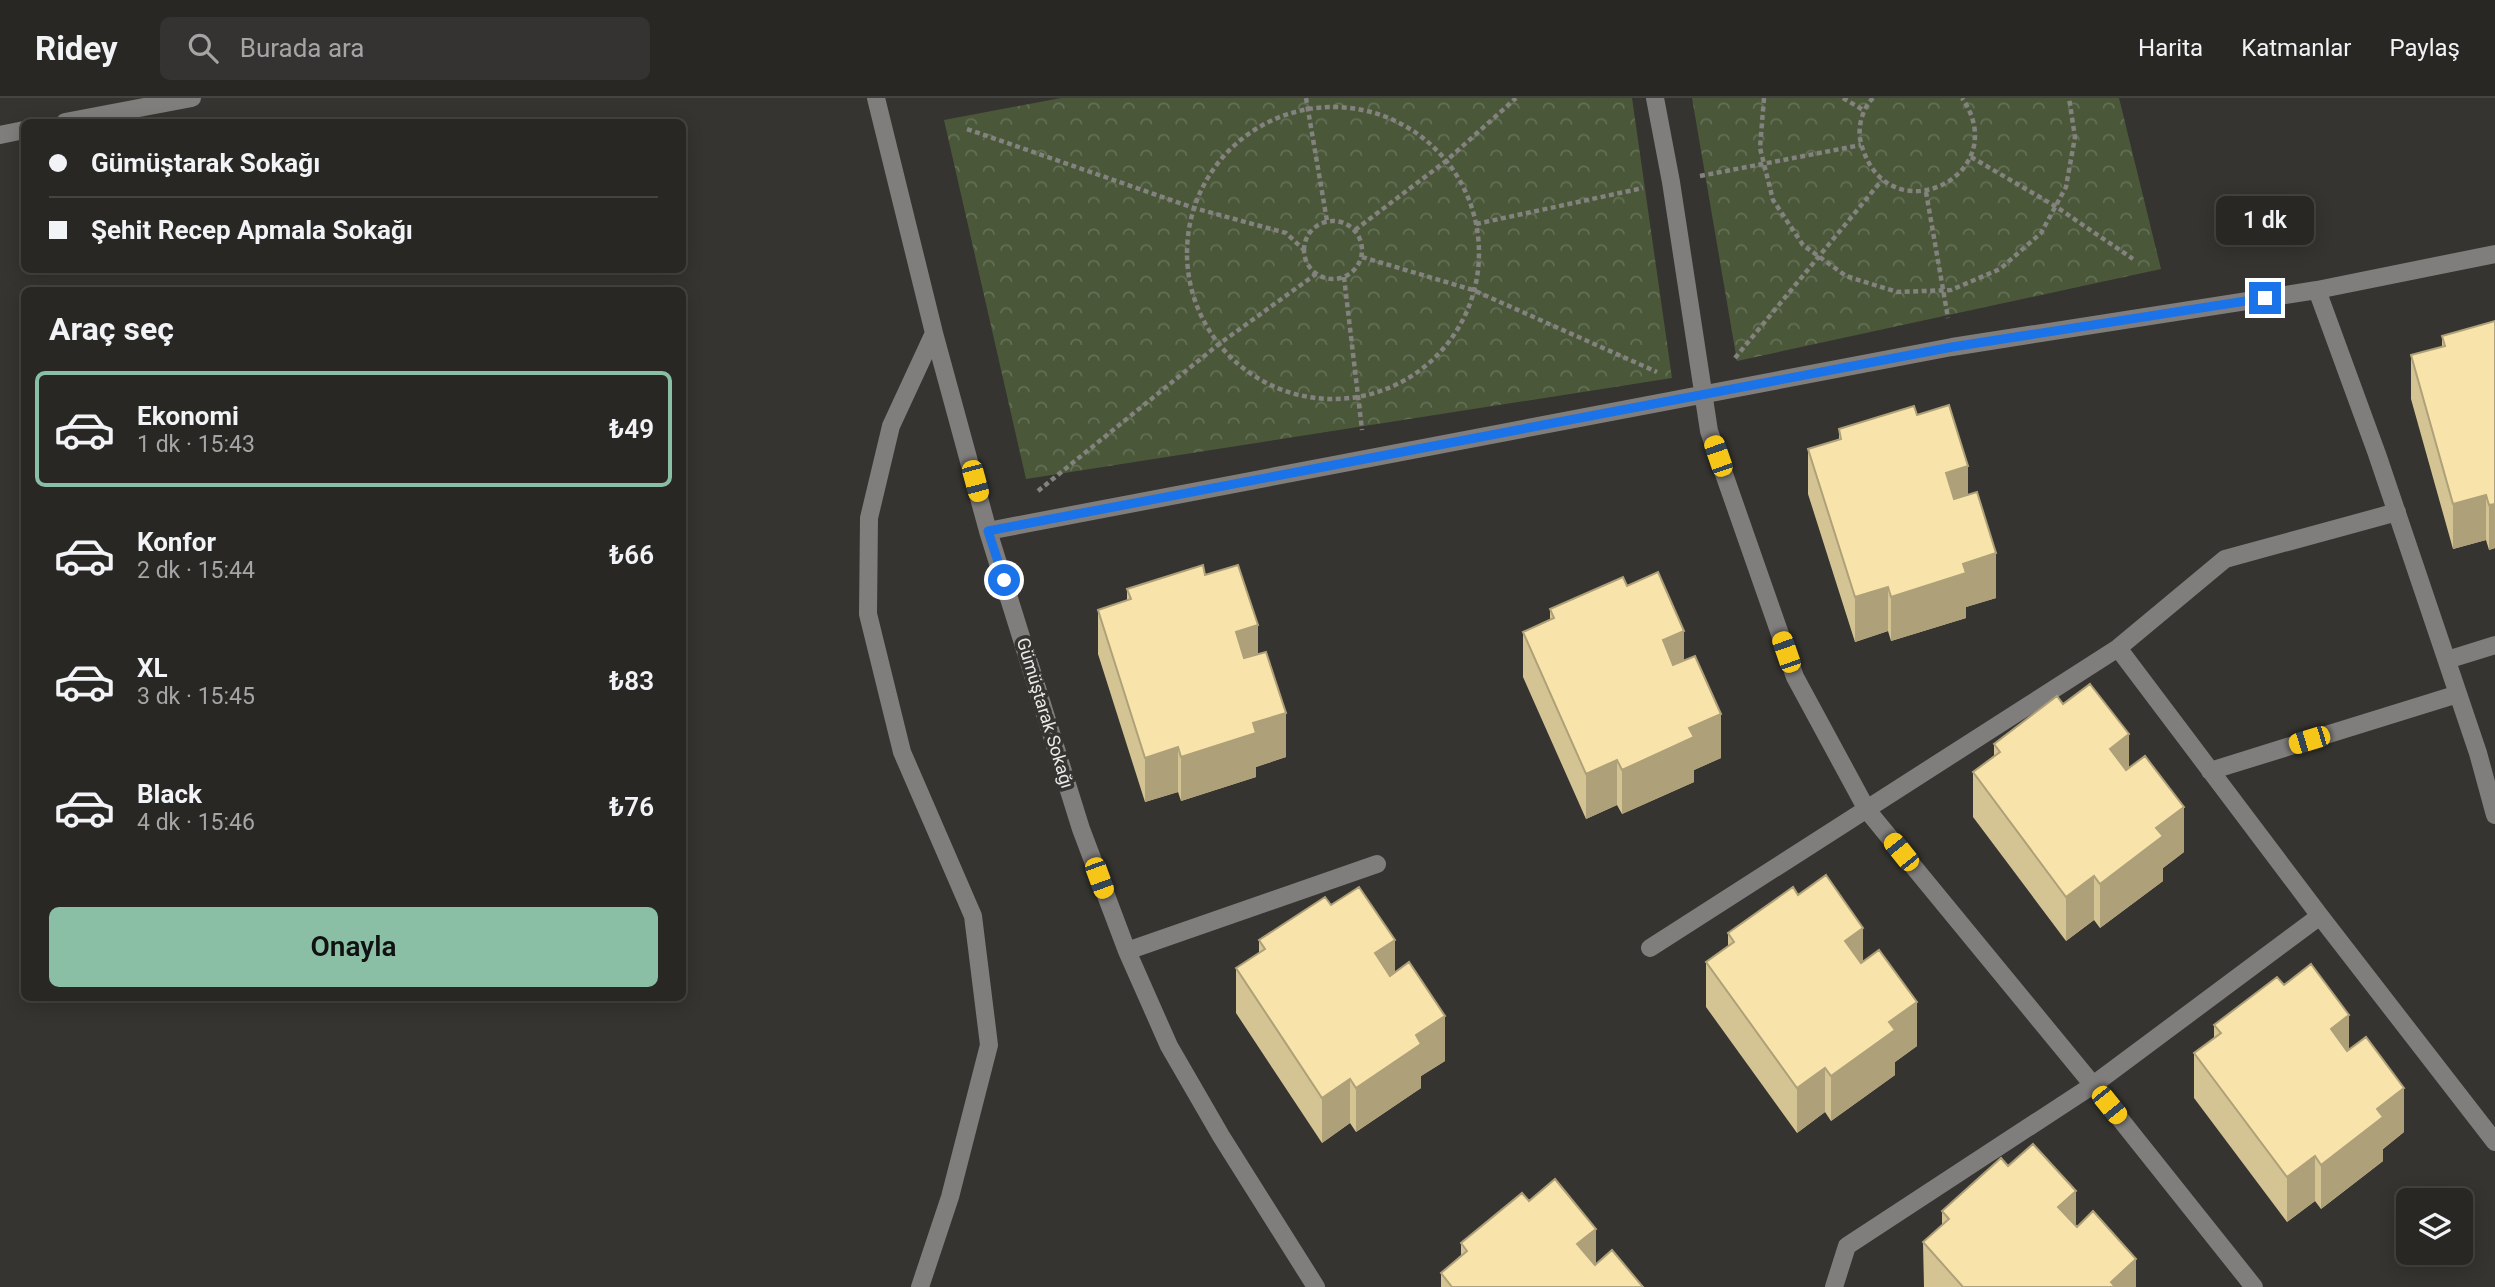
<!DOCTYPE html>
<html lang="tr">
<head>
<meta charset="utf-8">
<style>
	:root { --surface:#282724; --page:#343331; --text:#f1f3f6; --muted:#a5a5a6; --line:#444441; --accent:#8abfa5 }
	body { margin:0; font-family:Roboto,sans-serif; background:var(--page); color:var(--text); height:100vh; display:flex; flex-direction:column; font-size:26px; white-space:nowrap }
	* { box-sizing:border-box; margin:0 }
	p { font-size:23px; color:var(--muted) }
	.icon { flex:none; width:38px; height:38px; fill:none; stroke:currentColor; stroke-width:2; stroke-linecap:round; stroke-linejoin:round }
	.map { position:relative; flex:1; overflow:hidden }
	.details { position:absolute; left:21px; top:189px; width:665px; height:714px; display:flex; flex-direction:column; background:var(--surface); border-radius:10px; box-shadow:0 4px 18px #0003,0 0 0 2px var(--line) }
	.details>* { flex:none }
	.hud { position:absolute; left:21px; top:21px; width:665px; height:154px; border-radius:10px; box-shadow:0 4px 18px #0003,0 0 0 2px var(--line); display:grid; align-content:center; height:154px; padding:0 28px; background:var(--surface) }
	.tools { position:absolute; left:2396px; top:1090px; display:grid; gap:14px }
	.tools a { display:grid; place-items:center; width:77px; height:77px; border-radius:10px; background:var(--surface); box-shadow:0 4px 18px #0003,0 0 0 2px var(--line); font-size:35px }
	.end { position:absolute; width:32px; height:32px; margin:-16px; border:9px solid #1a73e8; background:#fff; box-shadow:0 0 0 4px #fff }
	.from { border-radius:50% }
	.bubble { position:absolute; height:49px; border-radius:10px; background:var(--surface); box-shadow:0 4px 18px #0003,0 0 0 2px var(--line); font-size:23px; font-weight:600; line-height:49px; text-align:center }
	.car { position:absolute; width:21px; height:42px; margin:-21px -10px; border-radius:9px; box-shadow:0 0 5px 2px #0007; background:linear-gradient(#f5c518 24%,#345 0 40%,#f5c518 0 76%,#345 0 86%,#f5c518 0) }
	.hud b { display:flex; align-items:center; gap:24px; height:66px; font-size:26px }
	.hud b+b { border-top:2px solid var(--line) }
	.hud i { width:18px; height:18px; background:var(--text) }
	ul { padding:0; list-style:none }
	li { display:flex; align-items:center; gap:21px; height:116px; margin:0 14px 10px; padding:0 14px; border:4px solid transparent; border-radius:10px }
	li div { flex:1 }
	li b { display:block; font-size:26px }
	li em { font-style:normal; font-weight:600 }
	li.current { border-color:var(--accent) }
	li>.icon { width:63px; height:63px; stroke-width:1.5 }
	h2 { padding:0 28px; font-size:32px; line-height:84px }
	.button { display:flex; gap:14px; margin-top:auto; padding:14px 28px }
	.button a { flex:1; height:80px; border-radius:10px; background:var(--accent); color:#111; font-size:28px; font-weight:600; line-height:80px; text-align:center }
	header { display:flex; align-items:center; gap:42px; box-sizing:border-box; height:98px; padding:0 35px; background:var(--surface); border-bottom:2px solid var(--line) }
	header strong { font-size:33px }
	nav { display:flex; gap:38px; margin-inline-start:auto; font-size:24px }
	.search { width:490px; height:63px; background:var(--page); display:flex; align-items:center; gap:18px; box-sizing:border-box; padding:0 24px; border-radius:10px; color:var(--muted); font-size:26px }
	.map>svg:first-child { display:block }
	.forest { fill:url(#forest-crowns) }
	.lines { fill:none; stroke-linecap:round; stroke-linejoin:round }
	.path { stroke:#83827f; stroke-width:4.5; stroke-dasharray:5 3.5; stroke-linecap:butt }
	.minor { stroke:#807d7d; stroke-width:18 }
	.wall { fill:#d5c493 }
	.shaded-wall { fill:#aea078 }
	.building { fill:#f8e4ab; stroke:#aea078; stroke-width:2 }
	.route { stroke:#1a73e8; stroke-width:9 }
	.labels { text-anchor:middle; stroke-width:7; stroke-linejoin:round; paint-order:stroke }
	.street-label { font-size:18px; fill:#ebeae8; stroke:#353430 }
</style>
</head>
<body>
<header>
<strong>Ridey</strong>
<div class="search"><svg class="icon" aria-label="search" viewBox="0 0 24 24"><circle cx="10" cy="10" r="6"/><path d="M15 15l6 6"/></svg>Burada ara</div>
<nav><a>Harita</a><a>Katmanlar</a><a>Paylaş</a></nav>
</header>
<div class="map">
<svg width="2495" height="1189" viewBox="0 0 2495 1189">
	<defs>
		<pattern id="forest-crowns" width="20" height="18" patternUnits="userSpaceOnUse" patternTransform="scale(1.75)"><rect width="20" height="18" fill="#4a5839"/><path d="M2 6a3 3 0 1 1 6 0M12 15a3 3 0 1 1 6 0" fill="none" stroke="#647056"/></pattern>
	</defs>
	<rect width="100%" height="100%" fill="#353430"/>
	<path class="forest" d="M1061 0H1632L1672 280 1026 381 944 22Z
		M1692 0H2119L2161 171 1737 263Z"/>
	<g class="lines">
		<path class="path" d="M1306 0 1327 123
			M1764 0 1760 50 1773 102 1803 147 1846 178 1897 194 1951 192 2000 171 2041 135 2066 89 2075 39 2069 0
			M1843 0 1865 13
			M1873 0C1862 11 1857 30 1861 45 1886 140 2016 78 1962 0
			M1187 155a146 146 0 1 1 292 0a146 146 0 1 1-292 0Z
			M967 31 1194 110 1286 135 1303 151
			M1971 59 2055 108 2133 161
			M1700 78 1861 47
			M1926 94 1948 220
			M1304 152a29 29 0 1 1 58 0a29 29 0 1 1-58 0Z
			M1476 126 1643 90
			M1355 132 1446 63 1516 0
			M1362 159 1473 192 1657 274
			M1344 179 1362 332
			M1735 260 1882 82
			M1038 393 1219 246 1316 176"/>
		<path class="minor" d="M876 0 934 235 988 433 1081 731 1127 853 1169 948 1221 1038 1316 1189
			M1655 0 1671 84 1709 333 1795 579 1867 712 2093 987 2254 1189
			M65 24 192 0
			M0 37 24 32
			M2317 192 2377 356 2478 655 2495 717
			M988 433 1952 249 2317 192 2495 156
			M2118 550 2320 818 2495 1044
			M2447 562 2495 547
			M2210 673 2458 596
			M1650 850 2118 550 2225 461 2397 414
			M1127 853 1377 766
			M920 1189 950 1099 989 947 973 818 902 654 868 516 869 420 891 328 934 235
			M1834 1189 1847 1148 2093 987 2320 818"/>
	</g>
	<path class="wall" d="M2495 223V450L2489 452 2486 442 2453 451 2411 301V257L2442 249V238Z
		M1917 317 1968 396 1996 500 1966 509V520L1891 543 1888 533 1855 544 1808 396V351L1839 342V331Z
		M1205 477 1258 556 1286 659 1256 669V679L1181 703 1178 694 1145 704 1098 556V512L1127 502V491Z
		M1627 488 1684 562 1721 660 1694 672V684L1622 716 1617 707 1586 721 1523 579V534L1550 522V511Z
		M2063 606 2129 670 2184 754 2163 770V783L2100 830 2094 822 2066 843 1973 719V674L1994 658V646Z
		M1798 797 1863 863 1917 948 1895 964V977L1831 1023 1825 1014 1797 1035 1706 909V864L1728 848V835Z
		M1331 807 1395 875 1445 963 1421 978V990L1356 1034 1350 1025 1322 1045 1236 915V870L1259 855V842Z
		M2284 887 2349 951 2404 1034 2383 1051V1063L2321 1111 2315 1103 2287 1124 2194 1000V955L2214 940V927Z
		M2008 1068 2076 1128 2136 1189H1924L1923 1144 1942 1127V1113Z
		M1529 1103 1596 1166 1643 1189H1441V1175L1461 1158V1145Z"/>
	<path class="shaded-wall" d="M1968 368V413L1946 420V375Z
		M2486 397V442L2453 451V406Z
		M2495 406V450L2489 452V407Z
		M1996 455V500L1966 509V520L1891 543V499L1963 466Z
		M1888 489V533L1855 544V499Z
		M1258 527V572L1236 579V534Z
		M1684 533V578L1663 587V542Z
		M1286 615V659L1256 669V679L1181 703V659L1253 625Z
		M1721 616V660L1694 672V684L1622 716V672L1689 630Z
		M2129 636V681L2110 651Z
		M1178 649V694L1145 704V660Z
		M1617 662V707L1586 721V676Z
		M2184 709V754L2163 770V783L2100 830V786L2156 730Z
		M2094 778V822L2066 843V799Z
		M1863 830V874L1845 843Z
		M1395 842V887L1375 855Z
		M1917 904V948L1895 964V977L1831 1023V978L1889 924Z
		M2349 917V962L2331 931Z
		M1445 918V963L1421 978V990L1356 1034V990L1416 937Z
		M1825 970V1014L1797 1035V990Z
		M1350 981V1025L1322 1045V1000Z
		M2404 990V1034L2383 1051V1063L2321 1111V1067L2377 1011Z
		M2315 1058V1103L2287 1124V1079Z
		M2076 1093V1138L2058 1109Z
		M1596 1131V1175L1577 1146Z
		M2136 1161V1189H2111V1184Z"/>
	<path class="building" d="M2495 223V406L2489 407 2486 397 2453 406 2411 257 2445 248 2442 238Z
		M1949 307 1968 368 1946 375 1954 401 1977 394 1996 455 1963 466 1966 475 1891 499 1888 489 1855 499 1808 351 1841 341 1839 331 1914 308 1917 317Z
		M1203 467 1205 477 1238 467 1258 527 1236 534 1244 560 1266 554 1286 615 1253 625 1256 635 1181 659 1178 649 1145 660 1098 512 1131 501 1127 491Z
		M1658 474 1684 533 1663 542 1673 567 1695 558 1721 616 1689 630 1694 639 1622 672 1617 662 1586 676 1523 534 1554 520 1550 511 1623 479 1627 488Z
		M2090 586 2129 636 2110 651 2126 672 2145 658 2184 709 2156 730 2163 738 2100 786 2094 778 2066 799 1973 674 2000 654 1994 646 2057 598 2063 606Z
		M1826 777 1863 830 1845 843 1861 865 1879 852 1917 904 1889 924 1895 932 1831 978 1825 970 1797 990 1706 864 1734 844 1728 835 1793 789 1798 797Z
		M1359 789 1395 842 1375 855 1390 878 1409 864 1445 918 1416 937 1421 946 1356 990 1350 981 1322 1000 1236 870 1265 851 1259 842 1325 799 1331 807Z
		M2311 866 2349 917 2331 931 2347 953 2366 939 2404 990 2377 1011 2383 1019 2321 1067 2315 1058 2287 1079 2194 955 2221 935 2214 927 2277 879 2284 887Z
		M2033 1046 2076 1093 2058 1109 2077 1129 2093 1113 2136 1161 2111 1184 2115 1189H1963L1923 1144 1949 1121 1942 1113 2001 1060 2008 1068Z
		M1555 1081 1596 1131 1577 1146 1595 1167 1612 1152 1643 1189H1452L1441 1175 1467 1153 1461 1145 1522 1095 1529 1103Z"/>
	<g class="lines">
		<path class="route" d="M1004 482 988 433 1952 249 2265 200"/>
	</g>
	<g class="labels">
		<g class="street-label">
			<text transform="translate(1045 615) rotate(73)" y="6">Gümüştarak Sokağı</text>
		</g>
	</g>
</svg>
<div class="tools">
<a><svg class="icon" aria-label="layers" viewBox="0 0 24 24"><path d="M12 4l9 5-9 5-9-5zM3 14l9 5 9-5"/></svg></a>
</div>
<i class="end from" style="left:1004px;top:482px"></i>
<i class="end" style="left:2265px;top:200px"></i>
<div class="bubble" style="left:2216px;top:98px;width:98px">1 dk</div>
<i class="car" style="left:1718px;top:358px;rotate:341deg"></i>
<i class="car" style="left:975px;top:383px;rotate:165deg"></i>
<i class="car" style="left:1786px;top:554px;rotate:341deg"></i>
<i class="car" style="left:2309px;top:642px;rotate:253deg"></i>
<i class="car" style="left:1901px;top:754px;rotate:321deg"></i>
<i class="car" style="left:1099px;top:780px;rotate:160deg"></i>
<i class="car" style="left:2109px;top:1007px;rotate:141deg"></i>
<div class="hud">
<b><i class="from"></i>Gümüştarak Sokağı</b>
<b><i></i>Şehit Recep Apmala Sokağı</b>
</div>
<section class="details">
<h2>Araç seç</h2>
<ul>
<li class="current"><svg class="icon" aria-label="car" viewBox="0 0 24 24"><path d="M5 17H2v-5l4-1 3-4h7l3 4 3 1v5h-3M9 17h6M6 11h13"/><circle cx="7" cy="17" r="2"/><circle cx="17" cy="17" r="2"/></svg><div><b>Ekonomi</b><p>1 dk · 15:43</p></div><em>₺49</em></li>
<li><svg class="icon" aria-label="car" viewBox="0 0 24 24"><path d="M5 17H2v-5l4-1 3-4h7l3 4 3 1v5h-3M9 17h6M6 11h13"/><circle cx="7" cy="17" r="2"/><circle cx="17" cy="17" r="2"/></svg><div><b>Konfor</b><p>2 dk · 15:44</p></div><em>₺66</em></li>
<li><svg class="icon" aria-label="car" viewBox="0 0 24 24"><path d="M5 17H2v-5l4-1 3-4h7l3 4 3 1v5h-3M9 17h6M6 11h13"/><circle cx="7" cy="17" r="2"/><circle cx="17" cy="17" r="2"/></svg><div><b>XL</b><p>3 dk · 15:45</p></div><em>₺83</em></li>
<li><svg class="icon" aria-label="car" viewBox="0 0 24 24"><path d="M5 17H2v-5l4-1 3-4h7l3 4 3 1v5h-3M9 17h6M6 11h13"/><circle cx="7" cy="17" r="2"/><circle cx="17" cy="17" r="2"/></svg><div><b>Black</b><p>4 dk · 15:46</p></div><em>₺76</em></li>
</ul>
<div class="button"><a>Onayla</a></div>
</section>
</div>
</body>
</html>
